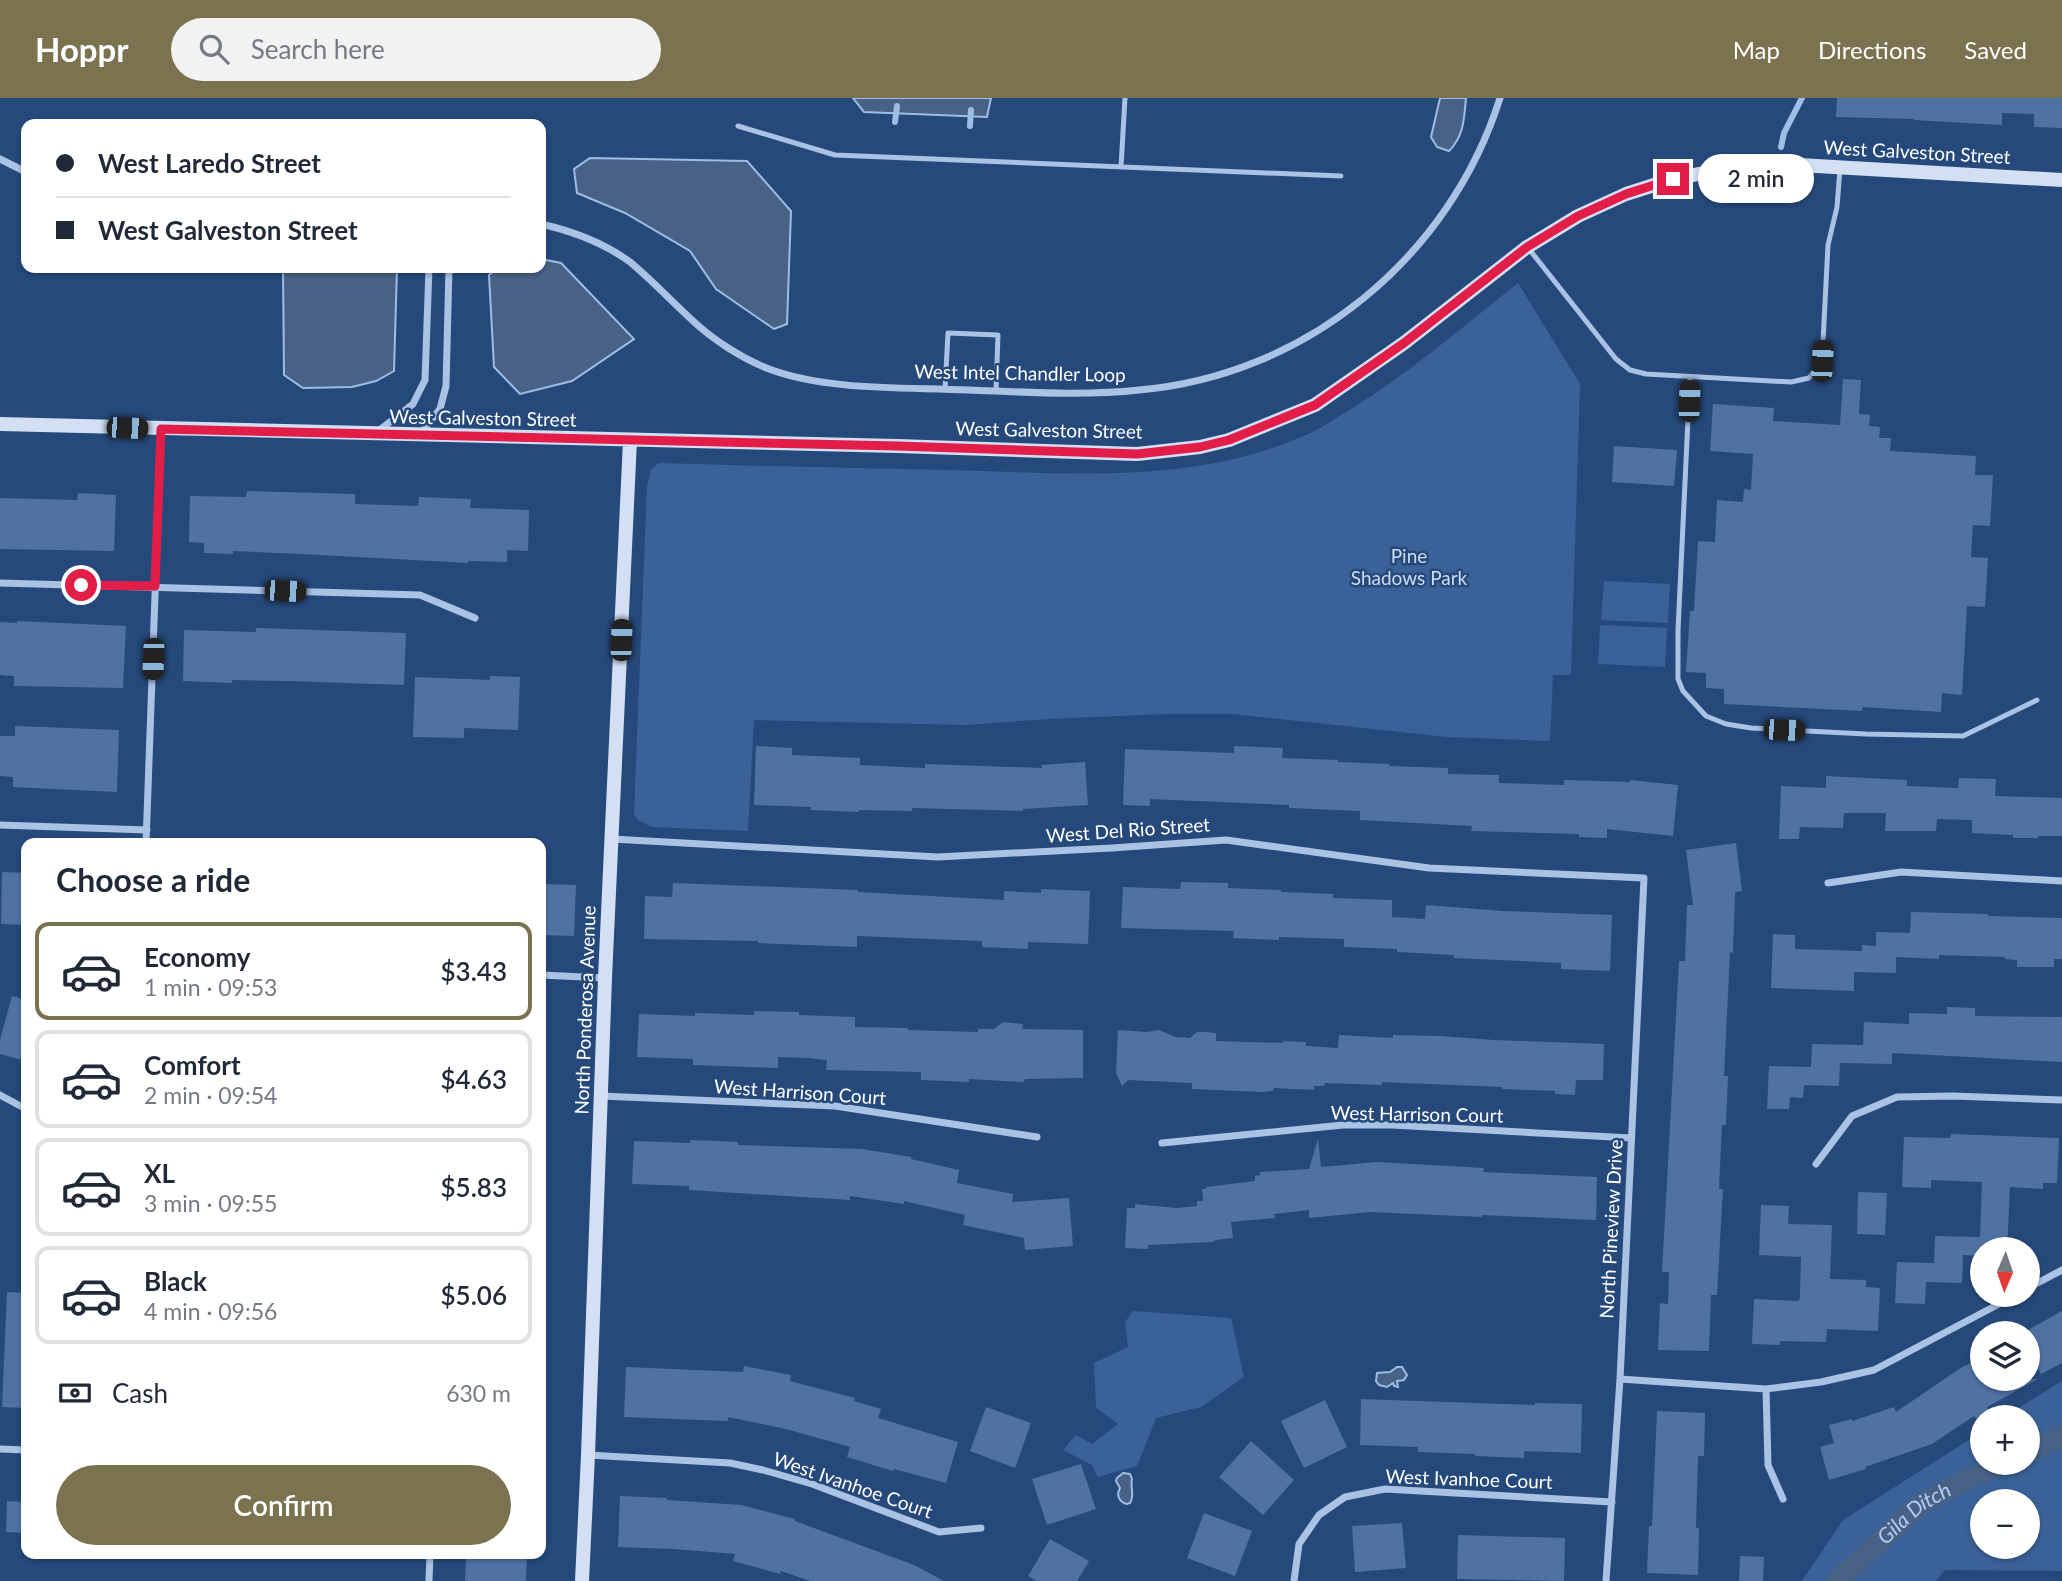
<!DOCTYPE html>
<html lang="en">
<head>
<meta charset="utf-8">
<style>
	:root { --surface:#fff; --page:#f2f2f3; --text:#1f2937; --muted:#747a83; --line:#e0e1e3; --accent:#7b7250 }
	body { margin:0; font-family:Lato,sans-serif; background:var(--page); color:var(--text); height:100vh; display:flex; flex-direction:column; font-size:26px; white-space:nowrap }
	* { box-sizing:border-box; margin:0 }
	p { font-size:23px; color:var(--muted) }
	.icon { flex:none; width:38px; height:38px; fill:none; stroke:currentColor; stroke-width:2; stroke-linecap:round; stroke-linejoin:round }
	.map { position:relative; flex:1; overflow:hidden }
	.side { position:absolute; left:21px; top:740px; width:525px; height:721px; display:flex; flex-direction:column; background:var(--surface); border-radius:14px; box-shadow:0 2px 5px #0004 }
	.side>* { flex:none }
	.top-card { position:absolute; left:21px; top:21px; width:525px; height:154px; border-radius:14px; box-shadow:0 2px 5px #0004; display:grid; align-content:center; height:154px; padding:0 35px; background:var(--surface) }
	.needle { width:46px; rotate:182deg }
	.tools { position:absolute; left:1970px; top:1139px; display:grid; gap:14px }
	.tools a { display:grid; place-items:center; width:70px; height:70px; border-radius:50%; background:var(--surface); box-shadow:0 2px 5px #0004; font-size:35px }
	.end { position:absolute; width:32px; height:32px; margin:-16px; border:9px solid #e11d48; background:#fff; box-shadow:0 0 0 4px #fff }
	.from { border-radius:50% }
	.bubble { position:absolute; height:49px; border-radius:24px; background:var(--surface); box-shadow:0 2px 5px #0004; font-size:23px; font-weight:600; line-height:49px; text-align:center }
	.car { position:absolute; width:21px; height:42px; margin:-21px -10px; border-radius:9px; box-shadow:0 0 5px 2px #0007; background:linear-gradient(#222 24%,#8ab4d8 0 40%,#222 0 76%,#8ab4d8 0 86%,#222 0) }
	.top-card b { display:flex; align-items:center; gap:24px; height:66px; font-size:26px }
	.top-card b+b { border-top:2px solid var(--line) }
	.top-card i { width:18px; height:18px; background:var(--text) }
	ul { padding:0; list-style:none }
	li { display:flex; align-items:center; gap:21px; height:98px; margin:0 14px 10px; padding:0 21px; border:4px solid var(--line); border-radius:14px }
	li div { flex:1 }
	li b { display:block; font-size:26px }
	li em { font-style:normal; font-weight:600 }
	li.on { border-color:var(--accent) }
	li>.icon { width:63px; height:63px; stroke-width:1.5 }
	h2 { padding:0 35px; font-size:32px; line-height:84px }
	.pay { display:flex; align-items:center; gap:18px; height:77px; padding:0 35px; font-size:26px }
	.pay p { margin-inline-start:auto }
	.button { display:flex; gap:14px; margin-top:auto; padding:14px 35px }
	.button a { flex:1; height:80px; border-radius:42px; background:var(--accent); color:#fff; font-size:28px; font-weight:600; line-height:80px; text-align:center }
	header { display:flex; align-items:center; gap:42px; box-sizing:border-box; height:98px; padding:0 35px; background:var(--accent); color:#fff }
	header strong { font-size:33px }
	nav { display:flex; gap:38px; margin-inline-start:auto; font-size:24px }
	.search { width:490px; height:63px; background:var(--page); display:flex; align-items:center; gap:18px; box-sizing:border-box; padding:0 24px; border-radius:38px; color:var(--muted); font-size:26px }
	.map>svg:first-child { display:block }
	.green { fill:#3a6298; fill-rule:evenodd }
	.water { fill:#486286; stroke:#9ebde4; stroke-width:2 }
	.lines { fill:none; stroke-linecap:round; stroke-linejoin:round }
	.stream { stroke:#9ebde4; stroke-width:6 }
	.canal { stroke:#486286; stroke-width:21 }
	.building { fill:#4f72a3 }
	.lane { stroke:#aac2e4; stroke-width:5 }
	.street { stroke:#aac2e4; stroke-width:7 }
	.secondary { stroke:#d3e0f4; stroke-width:14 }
	.route { stroke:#e11d48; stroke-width:9 }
	.labels { text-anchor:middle; stroke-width:5; stroke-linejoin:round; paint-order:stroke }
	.street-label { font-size:19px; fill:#fff; stroke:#26497b }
	.park-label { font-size:19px; fill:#ccddf3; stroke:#26497b }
	.water-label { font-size:21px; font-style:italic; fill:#b5ccec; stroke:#26497b }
</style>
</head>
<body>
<header>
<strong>Hoppr</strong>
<div class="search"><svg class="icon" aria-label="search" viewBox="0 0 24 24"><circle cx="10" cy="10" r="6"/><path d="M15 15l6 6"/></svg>Search here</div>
<nav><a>Map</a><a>Directions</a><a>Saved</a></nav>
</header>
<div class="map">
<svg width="2062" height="1483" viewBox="0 0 2062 1483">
	<rect width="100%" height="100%" fill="#26497b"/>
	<path class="green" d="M1518 185 1580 286 1571 577H1553L1550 643 1447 639 1233 616H1166L1049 621 965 627 754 622 748 733 651 729 637 721 634 715 647 389 651 371 659 365C756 368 853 370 949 372 1069 375 1196 387 1308 336 1320 331 1330 324 1341 317 1404 280 1460 231 1518 185Z
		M1604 483 1670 486 1668 525 1601 522Z
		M1600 527 1667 530 1665 569 1598 566Z
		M1133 1213 1231 1220 1244 1279 1201 1309 1156 1320 1137 1368 1098 1379 1092 1367 1063 1352 1076 1337 1092 1346 1118 1326 1096 1310 1094 1265 1128 1249 1125 1224Z
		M2062 1283V1473L1945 1472 1936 1483H1802L1843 1422 1983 1333V1365H2028V1320L2004 1319ZM1983 1404H2028V1449H1983Z"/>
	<path class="water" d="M853 0H991L987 19 864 14Z
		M1440 0H1466C1464 21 1464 38 1449 53L1437 49 1431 39Z
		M590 60 747 63 791 113 787 226 774 231 716 191 690 153 625 115 577 95 574 71Z
		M541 161 561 165 634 241 572 283 520 296 494 269 489 177 498 170H541Z
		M283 170H397L394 273 376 283 352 289 303 290 284 277Z
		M1397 1269H1402L1407 1277 1404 1282 1397 1283 1398 1289 1394 1288 1393 1285 1387 1289 1379 1287 1376 1283 1377 1275 1390 1274Z
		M1123 1375 1130 1376 1132 1381C1130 1389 1135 1398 1130 1405L1127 1406C1119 1404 1116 1397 1120 1390L1116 1383 1117 1380Z"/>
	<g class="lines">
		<path class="stream" d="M895 24 897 8
			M970 28 971 12
			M1781 49 1784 35 1802 0"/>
		<g class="canal">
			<path d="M2028 1355 2062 1338"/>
			<path id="s1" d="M1837 1483 1919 1407 1967 1381 2004 1365"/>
		</g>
	</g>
	<path class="building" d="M1837 0H2062V30L2034 29V16L2002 15V27L1914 22V21L1836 19Z
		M1843 281 1861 282 1859 316 1870 317 1869 328 1880 329 1879 340H1891L1890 353 1976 358 1975 377H1993L1990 428 1973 427 1971 459 1988 460 1985 509 1967 508 1962 597 1942 595 1941 614 1863 609 1862 613 1724 606V591L1706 590V575L1686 574 1690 513H1694L1698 443 1715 444 1717 402 1743 404 1744 391 1751 392 1753 356 1710 353 1713 306 1774 310 1773 323 1840 327Z
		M1614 348 1677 352 1674 388 1612 384Z
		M247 393 355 396V406L418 408 419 399 471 401 470 410 529 412 528 453 507 452V464L468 463V465L302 456 233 453V456L204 455V445L189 444 190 398 246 399Z
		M78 395 116 397 114 453 0 451V400L77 402Z
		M17 523 126 528 123 590 14 588V578L0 577V524L17 525Z
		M256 530 406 535 404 587 289 583 232 582V585L183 583 184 532 256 534Z
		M490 578 520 579 518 632 464 630V640L413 639 415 579 490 582Z
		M15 628 119 632 117 694 13 689V679L0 678V638H15Z
		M756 648 792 650V657L860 660V667L925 670V666L1042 670 1041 667 1085 664 1088 707 1023 711V713L912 710V713L859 712V714L811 712V709L754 707Z
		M1234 648 1283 650 1282 660 1338 662V664L1389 666V668L1448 670V676L1499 677V685L1564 687V682L1630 684V682L1678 687 1673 738 1607 731V740L1579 739V736L1471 733 1472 728 1360 722V713L1289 710V707L1150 701V708L1123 707 1125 651 1234 655Z
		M1826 678 1907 682V688L1958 690 1959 680 1996 681 1995 698 2062 700V738H2038V740H2013V737L1972 735V722L1937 721 1936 733H1885L1886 715H1844L1843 730 1800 729 1799 741H1779L1781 688 1826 690Z
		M1736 745 1742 793 1735 794 1733 855 1730 854 1724 978H1728L1726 1027H1722L1719 1091H1723L1717 1197H1711L1709 1253 1658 1252 1660 1205 1668 1206 1669 1174H1662L1679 863H1685L1687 807H1693L1686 752Z
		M2 774 26 775V827L1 826Z
		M1181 784 1228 785V790L1281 792V794L1333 796V800L1392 802V819L1425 821 1426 807 1503 813 1612 817 1610 873 1561 871V865L1454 860V857L1397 854V851L1344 849V841L1279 839V842L1233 840 1234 833 1121 830 1123 789 1180 791Z
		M673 785 858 792V794L1004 802V793L1041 795V791L1090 793 1088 846 1028 844V851L982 849V843L857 838V849L758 845V843L644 841 645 798 672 799Z
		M541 786 576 787 574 838 541 837Z
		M1911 814 1988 816V818L2062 820V861H2054V869H2017V862L2005 861V859L1939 857V861L1896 859V875L1854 874V893L1771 890 1773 836 1795 837V851L1862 853V847L1876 848V834L1910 835Z
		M12 898 26 902V963L0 956V942Z
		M1947 909 1975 910V918L2062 919V964L1892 955V966L1840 965 1839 988 1804 987 1803 1000 1790 999 1789 1011H1767L1769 968 1811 969 1812 946 1863 947 1864 924 1909 926V915L1947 916Z
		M754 913 799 914V917L855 919V929L908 930V932L978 934V931H994L1003 924 1023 926 1022 931 1083 932V980L1025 981 1024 984 969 981V984L921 982V974L826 972 827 962 808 960 778 959V970L693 967V961L637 959 639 916 695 918V915L754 917Z
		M1118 932 1147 934 1159 932 1175 939 1190 940 1197 934H1205L1216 935V943L1283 945V943L1306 944V948L1338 950 1339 937 1393 940V937L1440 938 1494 942 1604 946 1603 982H1576L1575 997 1555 996V993L1502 991V989L1382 984V987L1325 985 1324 988H1314V992L1274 990 1273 993 1263 994 1192 991V985L1128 982 1122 988 1116 975Z
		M1951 1036 2059 1040 2057 1085H2043V1091L2010 1089 2007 1152H1983V1158L1963 1157 1962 1185 1926 1184 1925 1206 1895 1205 1897 1164 1934 1165 1935 1138 1980 1139 1982 1084 1931 1082V1090L1902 1089 1904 1039 1950 1040Z
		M1318 1041 1321 1069 1377 1064 1484 1070 1483 1074 1597 1079 1596 1122 1482 1117V1119L1370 1114 1309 1120V1112L1274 1116 1275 1120 1231 1124 1233 1140 1216 1142 1213 1144 1148 1147V1151L1125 1150 1127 1110H1135V1106L1176 1110 1197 1108V1103H1203L1202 1091H1206V1089L1255 1083V1078L1260 1077V1074L1309 1071Z
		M690 1042 738 1044V1047L862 1051 911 1059V1061L959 1072 957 1085 1013 1096 1012 1104 1069 1100 1073 1148 1025 1152 1024 1140 963 1127 965 1117 904 1103V1106L850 1098V1102L689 1092V1088L632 1086 634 1043 690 1045Z
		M1858 1094 1887 1095 1885 1137 1857 1136Z
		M1761 1107 1789 1108 1788 1126 1832 1127 1830 1181 1866 1182V1189L1880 1190 1878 1233 1827 1231 1826 1244 1780 1243V1247L1752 1246 1754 1201 1799 1203 1800 1198 1801 1159 1759 1157Z
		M7 1194 26 1195V1310L2 1309Z
		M2062 1213V1265L2041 1276 2028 1253V1236H2021Z
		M1983 1260V1281H2038L1987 1309 1990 1313 1977 1322 1974 1318 1932 1346 1865 1369 1866 1371 1829 1382 1820 1349 1834 1345 1829 1327 1852 1321V1323L1894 1309 1896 1314 1962 1269Z
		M744 1268 791 1277 790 1283 855 1300 854 1303 881 1311 878 1320 958 1344 946 1385 894 1371 893 1373 847 1359 850 1349 786 1331 728 1319V1323L624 1319 626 1269 743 1274Z
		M1361 1301 1535 1307V1305L1582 1306 1581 1355 1524 1353V1360L1475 1358V1356L1418 1354V1349L1360 1347Z
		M1325 1302 1347 1349 1304 1370 1281 1323Z
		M986 1309 1031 1325 1015 1370 970 1353Z
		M1657 1313 1705 1315 1704 1358H1698L1696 1430H1699L1698 1477 1647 1475 1649 1428H1652Z
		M1251 1343 1294 1382 1263 1417 1219 1379Z
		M1081 1366 1096 1411 1047 1427 1032 1381Z
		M620 1398 667 1400V1402L741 1407 795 1421V1423L914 1467 944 1483H810L781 1473 780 1476 733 1463 735 1456 674 1451 618 1449Z
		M7 1403 26 1404V1435L6 1434Z
		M1204 1415 1252 1433 1235 1478 1187 1460Z
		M1402 1425 1406 1470 1355 1474 1352 1428Z
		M1458 1437 1565 1440 1564 1483 1457 1481Z
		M1050 1441 1089 1463 1077 1483H1037L1028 1478Z
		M479 1456H527L526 1483H465L466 1458H479Z
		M1740 1458 1764 1459 1763 1483H1739Z"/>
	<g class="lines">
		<path class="lane" d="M738 28 835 57 1341 78
			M1121 69 1125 0
			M1529 151 1616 261 1630 272 1646 276 1791 284 1809 280 1822 263 1828 147 1837 109 1840 71
			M1690 279 1678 532V581L1683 593 1706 618 1726 626 1751 630 1866 636 1963 638 2037 602
			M945 291 948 235 998 237 996 293"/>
		<path class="street" d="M0 61 26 74
			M541 126C572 133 604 145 630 164 652 182 671 203 692 222 713 242 743 261 769 271 828 293 905 289 968 292 1024 294 1083 298 1139 292 1306 278 1450 159 1500 0
			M377 334 413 306 425 282 429 170
			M420 336 440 311 446 288 449 170
			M0 485 420 497 475 520
			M0 727 147 732
			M612 741 938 759 1112 750 1226 742 1429 770 1644 780 1620 1281 1606 1483
			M146 746 161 331
			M1828 785 1901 774 2062 783
			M541 877 605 880
			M0 997 26 1011
			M601 998 835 1008 1037 1039
			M1162 1045 1343 1027H1392L1631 1040
			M1816 1066 1852 1018 1897 999 1953 998 2062 1002
			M2028 1190 2062 1172
			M1620 1281 1766 1291 1821 1284 1874 1272 2016 1197
			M1766 1291 1768 1367 1783 1401
			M0 1351 26 1352
			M588 1357 730 1365 763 1372 812 1386 939 1434 981 1430
			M429 1483 430 1456
			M1294 1483 1299 1446 1319 1417 1345 1399 1385 1391 1612 1404"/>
		<path class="secondary" d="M0 326 897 348 1137 356 1200 349 1229 342 1315 307 1404 245 1527 149 1578 118 1626 96 1673 81 1724 71 1799 67 2062 82
			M582 1483 588 1357 605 880 630 342"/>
	</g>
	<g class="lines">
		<path class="route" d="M81 487 155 488 161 331 897 348 1137 356 1200 349 1229 342 1315 307 1404 245 1527 149 1578 118 1626 96 1673 81"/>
	</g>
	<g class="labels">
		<g class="street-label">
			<text transform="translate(1917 54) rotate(3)" y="7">West Galveston Street</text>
			<text transform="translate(1020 275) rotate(1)" y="7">West Intel Chandler Loop</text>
			<text transform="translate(483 320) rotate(1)" y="7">West Galveston Street</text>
			<text transform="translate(1049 332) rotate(1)" y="7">West Galveston Street</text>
			<text transform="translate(1128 732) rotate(-4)" y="7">West Del Rio Street</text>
			<text transform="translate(585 912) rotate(-88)" y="7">North Ponderosa Avenue</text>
			<text transform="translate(800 994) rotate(4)" y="7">West Harrison Court</text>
			<text transform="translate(1417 1016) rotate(1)" y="7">West Harrison Court</text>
			<text transform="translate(1611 1131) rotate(-87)" y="7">North Pineview Drive</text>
			<text transform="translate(1469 1381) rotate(2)" y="7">West Ivanhoe Court</text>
			<text transform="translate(853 1387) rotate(19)" y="7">West Ivanhoe Court</text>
		</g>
		<g class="park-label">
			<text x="1409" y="465">Pine<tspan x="1409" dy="22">Shadows Park</tspan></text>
		</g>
		<g class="water-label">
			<text dy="7" stroke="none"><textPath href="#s1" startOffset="103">Gila Ditch</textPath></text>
		</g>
	</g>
</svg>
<div class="tools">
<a><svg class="needle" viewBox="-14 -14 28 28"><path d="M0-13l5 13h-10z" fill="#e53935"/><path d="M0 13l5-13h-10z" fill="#747a83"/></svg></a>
<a><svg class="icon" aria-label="layers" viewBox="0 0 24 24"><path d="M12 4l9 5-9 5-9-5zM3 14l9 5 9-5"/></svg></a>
<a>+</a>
<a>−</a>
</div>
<i class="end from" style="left:81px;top:487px"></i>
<i class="end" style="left:1673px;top:81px"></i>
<div class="bubble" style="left:1698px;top:56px;width:116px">2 min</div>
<i class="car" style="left:1822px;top:263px;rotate:3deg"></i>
<i class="car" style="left:1689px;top:303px;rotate:2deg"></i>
<i class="car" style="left:127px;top:330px;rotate:92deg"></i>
<i class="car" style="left:285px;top:493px;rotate:92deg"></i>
<i class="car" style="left:621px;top:542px;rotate:2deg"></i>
<i class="car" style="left:153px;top:561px;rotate:182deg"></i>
<i class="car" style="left:1784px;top:632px;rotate:92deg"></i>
<div class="top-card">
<b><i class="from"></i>West Laredo Street</b>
<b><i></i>West Galveston Street</b>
</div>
<section class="side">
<h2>Choose a ride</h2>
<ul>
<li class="on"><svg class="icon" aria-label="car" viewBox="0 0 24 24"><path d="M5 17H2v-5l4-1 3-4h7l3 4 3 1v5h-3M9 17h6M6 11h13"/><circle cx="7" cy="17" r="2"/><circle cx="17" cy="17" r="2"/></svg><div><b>Economy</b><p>1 min · 09:53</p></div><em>$3.43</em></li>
<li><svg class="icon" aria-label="car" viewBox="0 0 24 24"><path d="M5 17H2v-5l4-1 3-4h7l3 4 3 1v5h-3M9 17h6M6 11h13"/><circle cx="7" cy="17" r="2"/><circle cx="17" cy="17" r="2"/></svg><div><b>Comfort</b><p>2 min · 09:54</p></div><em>$4.63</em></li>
<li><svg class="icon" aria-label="car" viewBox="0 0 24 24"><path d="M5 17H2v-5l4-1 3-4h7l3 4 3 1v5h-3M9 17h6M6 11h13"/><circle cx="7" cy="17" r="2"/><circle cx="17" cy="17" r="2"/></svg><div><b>XL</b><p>3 min · 09:55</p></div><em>$5.83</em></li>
<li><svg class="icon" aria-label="car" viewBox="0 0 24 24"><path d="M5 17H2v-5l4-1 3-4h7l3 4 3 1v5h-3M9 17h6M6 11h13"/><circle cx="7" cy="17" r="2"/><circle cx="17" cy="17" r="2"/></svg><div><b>Black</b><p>4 min · 09:56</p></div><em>$5.06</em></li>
</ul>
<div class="pay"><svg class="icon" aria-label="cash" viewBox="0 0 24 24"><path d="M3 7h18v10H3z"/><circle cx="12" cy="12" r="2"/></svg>Cash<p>630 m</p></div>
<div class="button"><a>Confirm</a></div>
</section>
</div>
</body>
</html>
